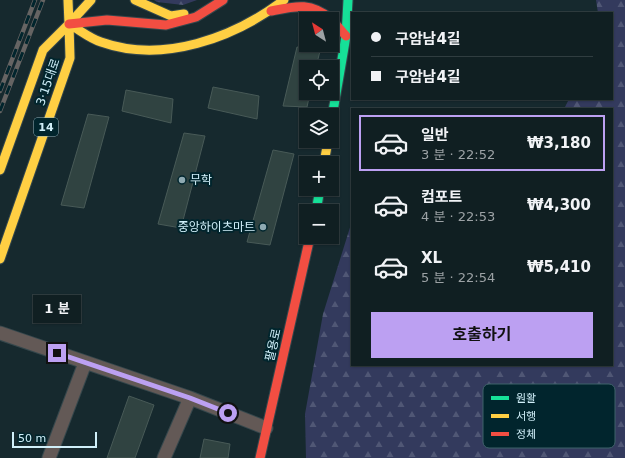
<!DOCTYPE html>
<html lang="ko">
<head>
<meta charset="utf-8">
<style>
	:root { --surface:#101f22; --page:#19272a; --text:#f1f3f6; --muted:#9ca2a5; --line:#303d40; --accent:#bca0f2 }
	body { margin:0; font-family:"DejaVu Sans","Noto Sans KR",sans-serif; background:var(--page); color:var(--text); height:100vh; display:flex; flex-direction:column; font-size:15px; white-space:nowrap }
	* { box-sizing:border-box; margin:0 }
	p { font-size:13px; color:var(--muted) }
	.icon { flex:none; width:22px; height:22px; fill:none; stroke:currentColor; stroke-width:2; stroke-linecap:round; stroke-linejoin:round }
	.map { position:relative; flex:1; overflow:hidden }
	.side { position:absolute; left:351px; top:108px; width:262px; height:258px; display:flex; flex-direction:column; background:var(--surface); border-radius:0px; box-shadow:0 1px 3px #0004,0 0 0 1px var(--line) }
	.side>* { flex:none }
	.banner { position:absolute; left:351px; top:12px; width:262px; height:88px; border-radius:0px; box-shadow:0 1px 3px #0004,0 0 0 1px var(--line); display:grid; align-content:center; height:88px; padding:0 20px; background:var(--surface) }
	.needle { width:26px; rotate:324deg }
	.buttons { position:absolute; left:299px; top:12px; display:grid; gap:8px }
	.buttons a { display:grid; place-items:center; width:40px; height:40px; border-radius:0px; background:var(--surface); box-shadow:0 1px 3px #0004,0 0 0 1px var(--line); font-size:20px }
	.scale { position:absolute; left:12px; bottom:10px; width:85px; box-sizing:border-box; padding-left:4px; border:2px solid #d0eff9; border-top:0; font-size:11px; line-height:14px; white-space:nowrap; color:#d0eff9; -webkit-text-stroke:3px #01252d; paint-order:stroke }
	.end { position:absolute; width:18px; height:18px; margin:-9px; border:5px solid #bca0f2; background:#111; box-shadow:0 0 0 2px #111 }
	.from { border-radius:50% }
	.bubble { position:absolute; height:28px; border-radius:0px; background:var(--surface); box-shadow:0 1px 3px #0004,0 0 0 1px var(--line); font-size:13px; font-weight:700; line-height:28px; text-align:center }
	.banner b { display:flex; align-items:center; gap:14px; height:38px; font-size:15px }
	.banner b+b { border-top:1px solid var(--line) }
	.banner i { width:10px; height:10px; background:var(--text) }
	ul { padding:7px 0 0; list-style:none }
	li { display:flex; align-items:center; gap:12px; height:56px; margin:0 8px 6px; padding:0 12px; border:2px solid transparent; border-radius:0px }
	li div { flex:1 }
	li b { display:block; font-size:15px }
	li em { font-style:normal; font-weight:700 }
	li.selected { border-color:var(--accent) }
	li>.icon { width:36px; height:36px; stroke-width:1.5 }
	.action { display:flex; gap:8px; margin-top:auto; padding:8px 20px }
	.action a { flex:1; height:46px; border-radius:0px; background:var(--accent); color:#111; font-size:16px; font-weight:700; line-height:46px; text-align:center }
	.map>svg:first-child { display:block }
	.forest { fill:url(#forest-firs) }
	.building { fill:#304341; stroke:#485a57 }
	.lines { fill:none; stroke-linecap:round; stroke-linejoin:round }
	.street-casing { stroke:#35474c; stroke-width:15 }
	.fast-casing { stroke:#35474c; stroke-width:11 }
	.slow-casing { stroke:#35474c; stroke-width:11 }
	.jam-casing { stroke:#35474c; stroke-width:11 }
	.street { stroke:#635956; stroke-width:13 }
	.fast { stroke:#16e098; stroke-width:9 }
	.slow { stroke:#ffcf43; stroke-width:9 }
	.jam { stroke:#f24e42; stroke-width:9 }
	.rail-casing { stroke:#666463; stroke-width:4.5 }
	.rail { stroke:#01252d; stroke-width:3; stroke-dasharray:9; stroke-linecap:butt }
	.route { stroke:#bca0f2; stroke-width:5 }
	.poi-dot { fill:#8faab2; stroke:#01252d; stroke-width:1.5 }
	.labels { text-anchor:middle; stroke-width:4; stroke-linejoin:round; paint-order:stroke }
	.shield { fill:#01252d; stroke:#92b2bc; stroke-width:1 }
	.shield-label { font-size:11px; font-weight:bold; fill:#d0eff9 }
	.street-label { font-size:12px; fill:#d0eff9; stroke:#01252d }
	.poi-label { font-size:12px; fill:#d0eff9; stroke:#01252d; text-anchor:start }
	.key { fill:#01252d; stroke:#3f626a; stroke-width:1 }
	.key-label { font-size:11px; fill:#d0eff9 }
</style>
</head>
<body>
<div class="map">
<svg width="625" height="458" viewBox="0 0 625 458">
	<defs>
		<pattern id="forest-firs" width="22" height="20" patternUnits="userSpaceOnUse"><rect width="22" height="20" fill="#333a5d"/><path d="M5 1l3.5 6h-7zM16 11l3.5 6h-7z" fill="#505775"/></pattern>
	</defs>
	<rect width="100%" height="100%" fill="#16292e"/>
	<path class="forest" d="M154 0H197L183 5 157 2Z
		M596 0H625V458H306L305 414 323 314 352 221V365H612V109H564L569 99H612V13H598Z"/>
	<path class="building" d="M297 47 320 51 316 67H306V93H310L307 107 283 106Z
		M213 87 259 96 257 119 208 108Z
		M126 90 173 99 171 123 122 111Z
		M88 114 109 117 84 208 61 205Z
		M184 133 205 136 181 228 158 224Z
		M273 150 294 154 270 245 247 242Z
		M129 396 154 405 135 458H107Z
		M204 439 230 444 228 458H200Z"/>
	<g class="lines">
		<defs>
			<path id="street" d="M0 333 190 398 266 428
				M49 458 85 363
				M164 458 190 398"/>
			<path id="fast" d="M332 117 346 36 348 0
				M316 211 320 189"/>
			<path id="slow" d="M135 0 171 16 184 14
				M69 24C80 30 89 38 101 42 163 64 234 38 284 0
				M324 163 328 141
				M0 170 43 50 69 24 68 0
				M0 259 70 58 69 24 91 0"/>
			<path id="jam" d="M271 11C296 6 310 2 331 19
				M332 20 346 36
				M69 24 107 20 166 25 196 17 223 0
				M260 458 310 237"/>
		</defs>
		<use href="#street" class="street-casing"/>
		<use href="#fast" class="fast-casing"/>
		<use href="#slow" class="slow-casing"/>
		<use href="#jam" class="jam-casing"/>
		<use href="#street" class="street"/>
		<use href="#fast" class="fast"/>
		<use href="#slow" class="slow"/>
		<use href="#jam" class="jam"/>
		<defs>
			<path id="rail" d="M0 91 35 0
				M0 111 43 0"/>
		</defs>
		<use href="#rail" class="rail-casing"/>
		<use href="#rail" class="rail"/>
	</g>
	<g class="lines">
		<path class="route" d="M57 353 190 398 228 413"/>
	</g>
	<g class="poi-dot">
		<circle cx="182" cy="180" r="4"/>
		<circle cx="263" cy="227" r="4"/>
	</g>
	<g class="labels">
		<rect class="shield" x="34" y="118" width="24" height="18" rx="3"/>
		<g class="shield-label">
			<text x="46" y="131">14</text>
		</g>
		<g class="street-label">
			<text transform="translate(48 82) rotate(-71)" y="4">3·15대로</text>
			<text transform="translate(273 345) rotate(-77)" y="4">팔용로</text>
		</g>
		<g class="poi-label">
			<text x="190" y="184">무학</text>
			<text x="255" y="231" text-anchor="end">중앙하이츠마트</text>
		</g>
	</g>
	<rect x="483" y="384" width="132" height="64" rx="6" class="key"/>
	<rect x="491" y="396" width="18" height="4" fill="#16e098"/>
	<rect x="491" y="414" width="18" height="4" fill="#ffcf43"/>
	<rect x="491" y="432" width="18" height="4" fill="#f24e42"/>
	<g class="key-label">
		<text x="516" y="402">원활</text>
		<text x="516" y="420">서행</text>
		<text x="516" y="438">정체</text>
	</g>
</svg>
<div class="buttons">
<a><svg class="needle" viewBox="-14 -14 28 28"><path d="M0-13l5 13h-10z" fill="#e53935"/><path d="M0 13l5-13h-10z" fill="#9ca2a5"/></svg></a>
<a><svg class="icon" aria-label="locate" viewBox="0 0 24 24"><circle cx="12" cy="12" r="6"/><path d="M12 2v4M12 18v4M2 12h4M18 12h4"/></svg></a>
<a><svg class="icon" aria-label="layers" viewBox="0 0 24 24"><path d="M12 4l9 5-9 5-9-5zM3 14l9 5 9-5"/></svg></a>
<a>+</a>
<a>−</a>
</div>
<div class="scale">50 m</div>
<i class="end from" style="left:228px;top:413px"></i>
<i class="end" style="left:57px;top:353px"></i>
<div class="bubble" style="left:33px;top:295px;width:48px">1 분</div>
<div class="banner">
<b><i class="from"></i>구암남4길</b>
<b><i></i>구암남4길</b>
</div>
<section class="side">
<ul>
<li class="selected"><svg class="icon" aria-label="car" viewBox="0 0 24 24"><path d="M5 17H2v-5l4-1 3-4h7l3 4 3 1v5h-3M9 17h6M6 11h13"/><circle cx="7" cy="17" r="2"/><circle cx="17" cy="17" r="2"/></svg><div><b>일반</b><p>3 분 · 22:52</p></div><em>₩3,180</em></li>
<li><svg class="icon" aria-label="car" viewBox="0 0 24 24"><path d="M5 17H2v-5l4-1 3-4h7l3 4 3 1v5h-3M9 17h6M6 11h13"/><circle cx="7" cy="17" r="2"/><circle cx="17" cy="17" r="2"/></svg><div><b>컴포트</b><p>4 분 · 22:53</p></div><em>₩4,300</em></li>
<li><svg class="icon" aria-label="car" viewBox="0 0 24 24"><path d="M5 17H2v-5l4-1 3-4h7l3 4 3 1v5h-3M9 17h6M6 11h13"/><circle cx="7" cy="17" r="2"/><circle cx="17" cy="17" r="2"/></svg><div><b>XL</b><p>5 분 · 22:54</p></div><em>₩5,410</em></li>
</ul>
<div class="action"><a>호출하기</a></div>
</section>
</div>
</body>
</html>
